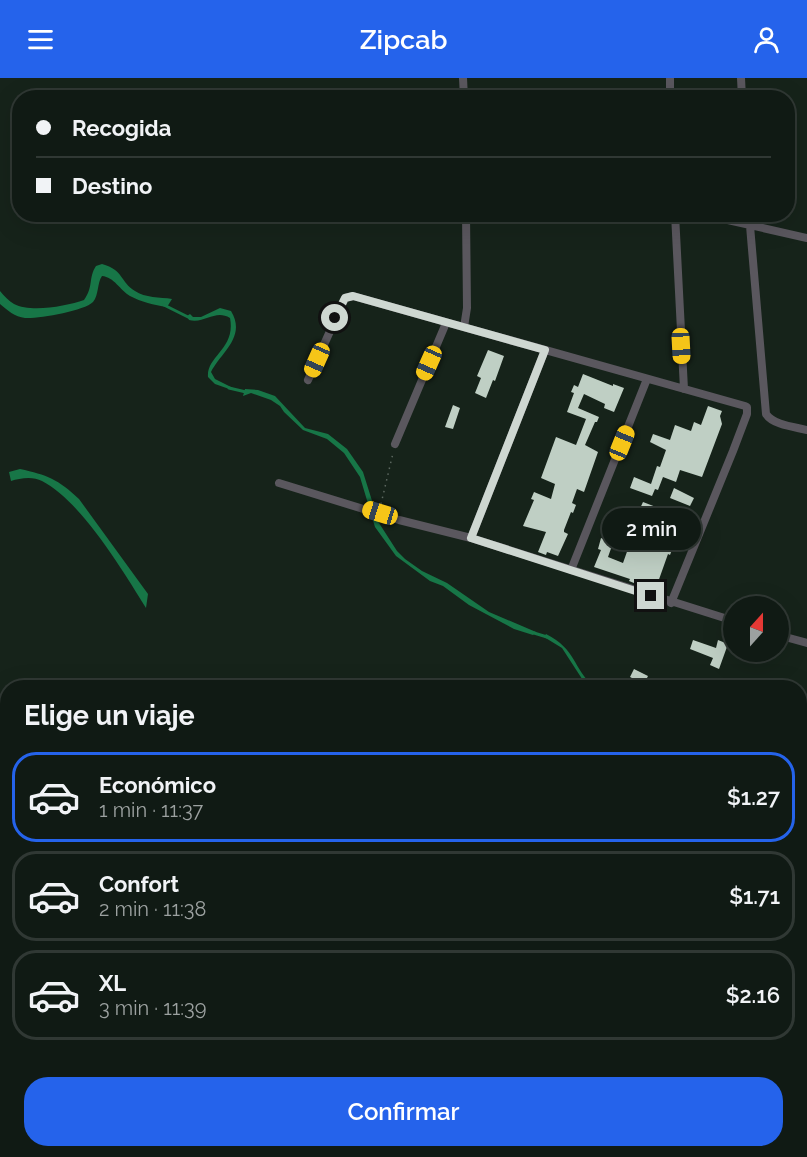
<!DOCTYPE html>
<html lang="es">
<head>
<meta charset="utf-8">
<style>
	:root { --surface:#101a14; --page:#19231d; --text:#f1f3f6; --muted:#9ca1a0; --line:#303834; --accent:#2563eb }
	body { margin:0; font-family:Raleway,sans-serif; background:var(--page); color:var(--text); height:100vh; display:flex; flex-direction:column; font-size:22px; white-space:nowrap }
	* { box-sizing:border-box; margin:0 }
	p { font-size:20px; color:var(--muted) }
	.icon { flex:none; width:33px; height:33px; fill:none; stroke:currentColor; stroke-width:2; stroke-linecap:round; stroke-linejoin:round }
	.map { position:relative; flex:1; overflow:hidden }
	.sheet { position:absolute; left:0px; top:602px; width:807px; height:478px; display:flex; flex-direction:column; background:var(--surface); border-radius:24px 24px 0 0; box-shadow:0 6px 24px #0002,0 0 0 2px var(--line) }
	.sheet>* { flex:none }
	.banner { position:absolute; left:12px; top:12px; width:783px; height:132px; border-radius:24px; box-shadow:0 6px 24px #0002,0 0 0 2px var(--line); display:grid; align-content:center; height:132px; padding:0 24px; background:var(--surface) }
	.needle { width:39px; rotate:21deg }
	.buttons { position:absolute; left:723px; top:518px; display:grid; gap:12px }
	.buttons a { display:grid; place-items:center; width:66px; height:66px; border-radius:50%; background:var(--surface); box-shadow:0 6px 24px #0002,0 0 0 2px var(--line); font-size:30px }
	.end { position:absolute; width:27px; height:27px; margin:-14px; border:8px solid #ced7d1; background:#111; box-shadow:0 0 0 3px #111 }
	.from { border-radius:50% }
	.bubble { position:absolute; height:42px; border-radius:21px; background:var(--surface); box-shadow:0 6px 24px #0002,0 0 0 2px var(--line); font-size:20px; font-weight:600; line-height:42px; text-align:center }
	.car { position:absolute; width:18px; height:36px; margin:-18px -9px; border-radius:8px; box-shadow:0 0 4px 2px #0007; background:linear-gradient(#f5c518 24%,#345 0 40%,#f5c518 0 76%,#345 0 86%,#f5c518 0) }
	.banner b { display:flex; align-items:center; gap:21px; height:57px; font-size:22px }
	.banner b+b { border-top:2px solid var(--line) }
	.banner i { width:15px; height:15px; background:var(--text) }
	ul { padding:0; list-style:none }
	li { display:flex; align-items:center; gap:18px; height:90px; margin:0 12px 9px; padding:0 12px; border:3px solid var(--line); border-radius:24px }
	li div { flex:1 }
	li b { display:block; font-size:22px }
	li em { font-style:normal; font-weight:600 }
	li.active { border-color:var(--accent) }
	li>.icon { width:54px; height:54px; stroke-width:1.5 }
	h2 { padding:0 24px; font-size:27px; line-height:72px }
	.button { display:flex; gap:12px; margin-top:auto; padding:12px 24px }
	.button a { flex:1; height:69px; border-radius:24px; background:var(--accent); color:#fff; font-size:24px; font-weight:600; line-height:69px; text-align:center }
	header { display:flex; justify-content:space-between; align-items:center; height:78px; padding:0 24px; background:var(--accent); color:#fff; font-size:27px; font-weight:600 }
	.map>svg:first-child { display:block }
	.water { fill:#177647 }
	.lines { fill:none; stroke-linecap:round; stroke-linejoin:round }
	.stream { stroke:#177647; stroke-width:3 }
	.building { fill:#bfcfc4; fill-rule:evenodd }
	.path { stroke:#5c6860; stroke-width:1.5; stroke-dasharray:1.5 4.5; stroke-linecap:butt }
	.lane { stroke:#5a575e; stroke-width:4 }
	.street { stroke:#5a575e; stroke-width:8 }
	.route { stroke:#ced7d1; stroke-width:8 }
</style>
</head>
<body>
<header><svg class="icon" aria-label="menu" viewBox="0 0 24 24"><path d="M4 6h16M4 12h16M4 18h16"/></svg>Zipcab<svg class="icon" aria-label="person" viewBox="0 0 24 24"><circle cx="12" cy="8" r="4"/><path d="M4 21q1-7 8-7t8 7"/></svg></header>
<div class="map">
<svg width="807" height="1079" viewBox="0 0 807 1079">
	<rect width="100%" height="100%" fill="#16231a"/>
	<path class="water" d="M102 186C124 192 120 204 135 213 145 220 160 219 172 221L167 229C154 227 141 224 130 218 120 212 114 199 102 198 97 205 99 217 93 224 84 233 38 241 25 240 15 239 7 232 0 226V213C4 218 9 223 14 226 31 235 67 228 84 222 94 208 88 200 96 188Z
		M220 230 231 233C247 259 220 275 211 294L215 301 233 310 232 312 215 306 208 299C206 278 236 271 230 240 215 231 205 246 189 242L187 238 190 236 193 239H201Z
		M245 311 258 312 275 318 305 350 328 356 347 371 363 394 379 445 397 473 405 481 422 493 447 505 489 534 536 554 533 557 514 551 469 527 443 508 430 503 396 478 375 449 360 399 344 375 327 361 303 352 284 334 280 328 271 322 251 315 243 318Z
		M20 391C47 397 58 401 79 421L148 516 146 530C123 493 81 423 42 403 33 398 20 400 11 403L9 394Z
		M546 556C577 572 572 589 594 609H588L586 607 562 570 544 559Z"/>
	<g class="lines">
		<path class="stream" d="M164 227 190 240
			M229 310 246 314
			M534 555 547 559"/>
	</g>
	<path class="building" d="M488 272 504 278 495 303 493 302 486 320 475 315 481 300 477 298Z
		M583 296 613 308V306L624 310 614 334 604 330 605 326 584 316 578 330 599 339 597 344H595L585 367 598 374 584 414 577 411 572 425 576 427 573 435 571 434 564 452V454L568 456 558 478 547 474 546 477 538 474 546 454 523 448 534 422 531 421 534 414 551 421 555 406 541 400 556 359 576 367 586 341 567 334 574 315 571 314 574 307 578 309Z
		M453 327 460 330 453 351 445 349Z
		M708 328 722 333 720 338 722 346 702 399 680 392 676 404 663 399 658 412 655 411 652 418 630 410 634 399 651 406 657 388 660 389 666 372 650 364 653 356 670 362 675 347 691 353 694 344 701 347Z
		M674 410 694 420 690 428 670 420Z
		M643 424 669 434 666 444 677 451 671 468 673 469 670 477 668 476 657 507 641 501 639 507 629 503 630 501 594 489 601 472 598 471 601 460 606 462 611 446 614 447 620 431 637 437ZM614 462 629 468 623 485 608 479Z
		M693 562 716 570 718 562 728 566 719 591 710 587 713 580 690 571Z
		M634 591 648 598 644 606 630 599Z"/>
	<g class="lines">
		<path class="path" d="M381 426 393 375
			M800 997 807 998"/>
		<path class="lane" d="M0 744 8 747
			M800 973 807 974"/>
		<path class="street" d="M463 0 464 20
			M670 0V20
			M741 0 742 20
			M675 136 684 311
			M701 136 807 160
			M749 136 766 336C773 347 795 349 807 352
			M464 249 467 230 466 136
			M308 302 345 220 353 218 745 328 747 329V336L733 373 671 525
			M395 366 446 245
			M279 405 399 442 471 460 734 543
			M471 460 545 272
			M571 492 647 301
			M778 557 807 565
			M745 1072 778 1079
			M577 1079 579 1072"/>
	</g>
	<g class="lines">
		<path class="route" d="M335 240 345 220 353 218 545 272 471 460 651 518"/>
	</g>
</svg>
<div class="buttons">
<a><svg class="needle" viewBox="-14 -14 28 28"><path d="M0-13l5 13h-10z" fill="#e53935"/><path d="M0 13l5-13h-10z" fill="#9ca1a0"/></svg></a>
</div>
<i class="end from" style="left:335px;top:240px"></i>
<i class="end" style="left:651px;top:518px"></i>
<div class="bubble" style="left:602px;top:430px;width:99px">2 min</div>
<i class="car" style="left:681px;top:268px;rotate:177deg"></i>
<i class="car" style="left:317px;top:282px;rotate:204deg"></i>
<i class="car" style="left:429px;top:285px;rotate:204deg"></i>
<i class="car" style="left:622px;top:365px;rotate:22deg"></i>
<i class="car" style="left:380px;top:435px;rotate:287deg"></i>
<div class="banner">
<b><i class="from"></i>Recogida</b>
<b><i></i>Destino</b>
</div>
<section class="sheet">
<h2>Elige un viaje</h2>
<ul>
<li class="active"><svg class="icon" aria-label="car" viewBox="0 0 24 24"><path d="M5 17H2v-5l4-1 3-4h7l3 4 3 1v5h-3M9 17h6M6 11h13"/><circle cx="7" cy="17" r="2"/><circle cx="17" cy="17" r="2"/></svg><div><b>Económico</b><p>1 min · 11:37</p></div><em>$1.27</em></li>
<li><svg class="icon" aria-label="car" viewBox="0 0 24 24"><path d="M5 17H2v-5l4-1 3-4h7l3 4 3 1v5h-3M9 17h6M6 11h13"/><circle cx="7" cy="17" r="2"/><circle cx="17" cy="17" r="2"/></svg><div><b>Confort</b><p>2 min · 11:38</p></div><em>$1.71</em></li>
<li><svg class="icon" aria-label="car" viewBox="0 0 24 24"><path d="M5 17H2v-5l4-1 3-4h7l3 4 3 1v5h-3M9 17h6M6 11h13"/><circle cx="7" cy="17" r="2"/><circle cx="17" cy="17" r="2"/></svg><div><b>XL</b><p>3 min · 11:39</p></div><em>$2.16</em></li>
</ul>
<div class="button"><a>Confirmar</a></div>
</section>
</div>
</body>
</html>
